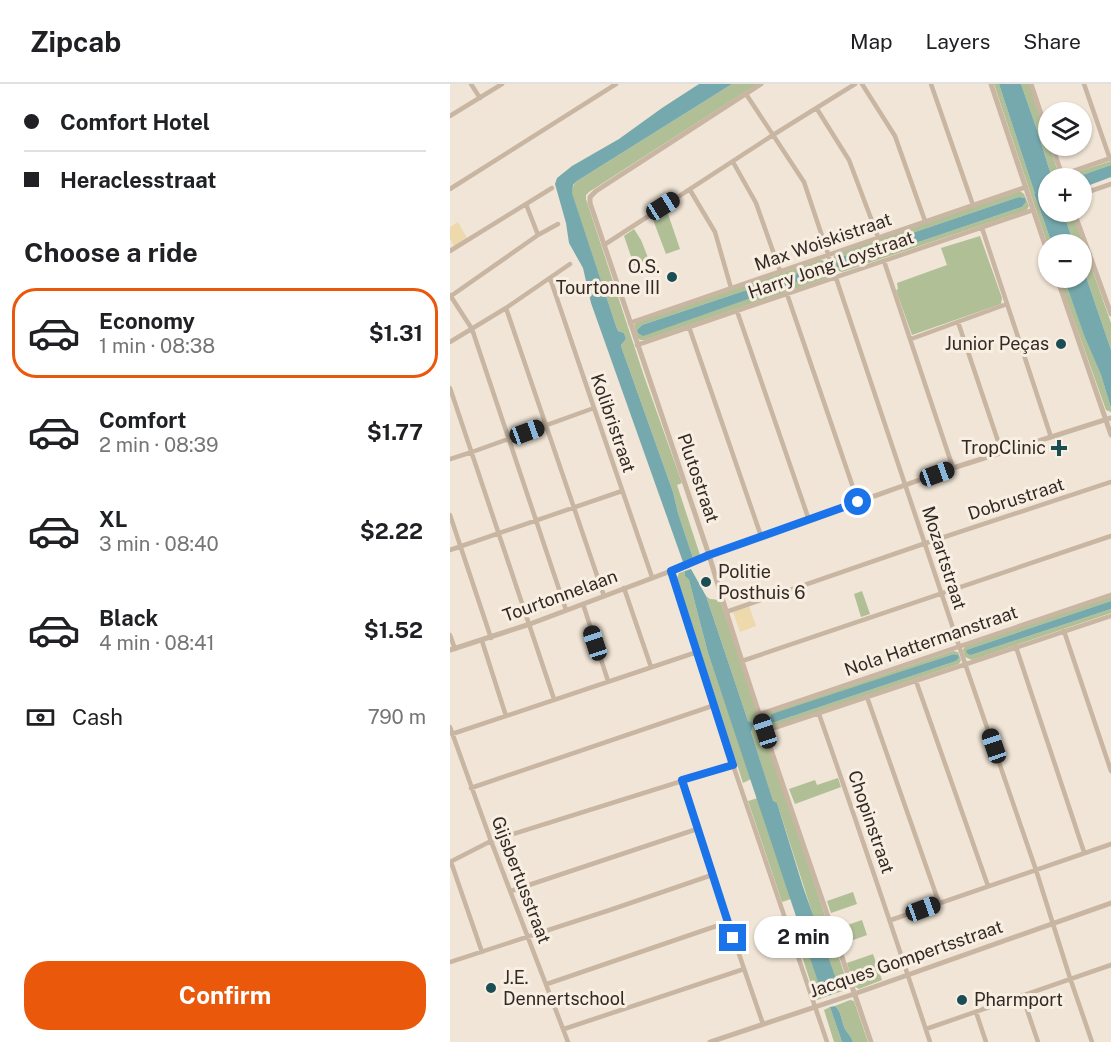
<!DOCTYPE html>
<html lang="en">
<head>
<meta charset="utf-8">
<style>
	:root { --surface:#fff; --page:#f2f2f2; --text:#202124; --muted:#757577; --line:#e0e0e0; --accent:#ea580c }
	body { margin:0; font-family:"Public Sans",sans-serif; background:var(--page); color:var(--text); height:100vh; display:flex; flex-direction:column; font-size:22px; white-space:nowrap }
	* { box-sizing:border-box; margin:0 }
	p { font-size:20px; color:var(--muted) }
	.icon { flex:none; width:33px; height:33px; fill:none; stroke:currentColor; stroke-width:2; stroke-linecap:round; stroke-linejoin:round }
	.map { position:relative; flex:1; overflow:hidden }
	.sheet { display:flex; flex-direction:column; background:var(--surface); width:450px }
	.sheet>* { flex:none }
	.hud { display:grid; align-content:center; height:132px; padding:0 24px; background:var(--surface) }
	.buttons { position:absolute; left:588px; top:18px; display:grid; gap:12px }
	.buttons a { display:grid; place-items:center; width:54px; height:54px; border-radius:50%; background:var(--surface); box-shadow:0 2px 4px #0004; font-size:30px }
	.end { position:absolute; width:27px; height:27px; margin:-14px; border:8px solid #1a73e8; background:#fff; box-shadow:0 0 0 3px #fff }
	.from { border-radius:50% }
	.bubble { position:absolute; height:42px; border-radius:21px; background:var(--surface); box-shadow:0 2px 4px #0004; font-size:20px; font-weight:700; line-height:42px; text-align:center }
	.car { position:absolute; width:18px; height:36px; margin:-18px -9px; border-radius:8px; box-shadow:0 0 4px 2px #0007; background:linear-gradient(#222 24%,#8ab4d8 0 40%,#222 0 76%,#8ab4d8 0 86%,#222 0) }
	.hud b { display:flex; align-items:center; gap:21px; height:57px; font-size:22px }
	.hud b+b { border-top:2px solid var(--line) }
	.hud i { width:15px; height:15px; background:var(--text) }
	ul { padding:0; list-style:none }
	li { display:flex; align-items:center; gap:18px; height:90px; margin:0 12px 9px; padding:0 12px; border:3px solid transparent; border-radius:24px }
	li div { flex:1 }
	li b { display:block; font-size:22px }
	li em { font-style:normal; font-weight:700 }
	li.current { border-color:var(--accent) }
	li>.icon { width:54px; height:54px; stroke-width:1.5 }
	h2 { padding:0 24px; font-size:27px; line-height:72px }
	.pay { display:flex; align-items:center; gap:15px; height:66px; padding:0 24px; font-size:22px }
	.pay p { margin-inline-start:auto }
	.cta { display:flex; gap:12px; margin-top:auto; padding:12px 24px }
	.cta a { flex:1; height:69px; border-radius:24px; background:var(--accent); color:#fff; font-size:24px; font-weight:700; line-height:69px; text-align:center }
	header { display:flex; align-items:center; gap:36px; box-sizing:border-box; height:84px; padding:0 30px; background:var(--surface); border-bottom:2px solid var(--line) }
	header strong { font-size:28px }
	nav { display:flex; gap:33px; margin-inline-start:auto; font-size:21px }
	main { display:flex; flex:1; min-height:0 }
	.map>svg:first-child { display:block }
	.green { fill:#b0bf96; fill-rule:evenodd }
	.sand { fill:#edd9ab }
	.water { fill:#75a9ad }
	.lines { fill:none; stroke-linecap:round; stroke-linejoin:round }
	.minor { stroke:#c8b5a2; stroke-width:4.5 }
	.tertiary { stroke:#c8b5a2; stroke-width:5 }
	.route { stroke:#1a73e8; stroke-width:8 }
	.poi-dot { fill:#1b4e54; stroke:#f8efe2; stroke-width:2 }
	.labels { text-anchor:middle; stroke-width:6; stroke-linejoin:round; paint-order:stroke }
	.street-label { font-size:18px; fill:#332925; stroke:#f8efe2 }
	.poi-label { font-size:18px; fill:#332925; stroke:#f8efe2; text-anchor:end }
</style>
</head>
<body>
<header>
<strong>Zipcab</strong>
<nav><a>Map</a><a>Layers</a><a>Share</a></nav>
</header>
<main>
<section class="sheet">
<div class="hud">
<b><i class="from"></i>Comfort Hotel</b>
<b><i></i>Heraclesstraat</b>
</div>
<h2>Choose a ride</h2>
<ul>
<li class="current"><svg class="icon" aria-label="car" viewBox="0 0 24 24"><path d="M5 17H2v-5l4-1 3-4h7l3 4 3 1v5h-3M9 17h6M6 11h13"/><circle cx="7" cy="17" r="2"/><circle cx="17" cy="17" r="2"/></svg><div><b>Economy</b><p>1 min · 08:38</p></div><em>$1.31</em></li>
<li><svg class="icon" aria-label="car" viewBox="0 0 24 24"><path d="M5 17H2v-5l4-1 3-4h7l3 4 3 1v5h-3M9 17h6M6 11h13"/><circle cx="7" cy="17" r="2"/><circle cx="17" cy="17" r="2"/></svg><div><b>Comfort</b><p>2 min · 08:39</p></div><em>$1.77</em></li>
<li><svg class="icon" aria-label="car" viewBox="0 0 24 24"><path d="M5 17H2v-5l4-1 3-4h7l3 4 3 1v5h-3M9 17h6M6 11h13"/><circle cx="7" cy="17" r="2"/><circle cx="17" cy="17" r="2"/></svg><div><b>XL</b><p>3 min · 08:40</p></div><em>$2.22</em></li>
<li><svg class="icon" aria-label="car" viewBox="0 0 24 24"><path d="M5 17H2v-5l4-1 3-4h7l3 4 3 1v5h-3M9 17h6M6 11h13"/><circle cx="7" cy="17" r="2"/><circle cx="17" cy="17" r="2"/></svg><div><b>Black</b><p>4 min · 08:41</p></div><em>$1.52</em></li>
</ul>
<div class="pay"><svg class="icon" aria-label="cash" viewBox="0 0 24 24"><path d="M3 7h18v10H3z"/><circle cx="12" cy="12" r="2"/></svg>Cash<p>790 m</p></div>
<div class="cta"><a>Confirm</a></div>
</section>
<div class="map">
<svg width="661" height="958" viewBox="0 0 661 958">
	<rect width="100%" height="100%" fill="#f0e5d6"/>
	<path class="green" d="M282 0H307L139 108 136 111V115L194 292 232 399 227 401 250 471 243 474 228 429 223 408 172 265 171 261 176 255 174 249 168 247 166 242 122 110C122 104 123 101 127 97Z
		M544 0H549L585 110 584 112 587 117 602 160H598V162Z
		M571 0H579L610 94H602L586 43Z
		M661 77V81L624 94H617L621 90Z
		M570 107 574 110 579 122 577 126 392 188 386 186 382 176 385 170ZM569 113 574 114 576 118 572 123 392 184 388 174Z
		M216 124 230 165 216 170 202 133Z
		M613 128H622L661 239V266L632 181V160H624Z
		M184 145 191 156 199 176 184 181 174 152Z
		M530 152 552 214 551 220 462 251 446 206 448 205 447 199 497 181 491 164Z
		M370 176C377 176 380 181 381 188L377 194 195 256H190L188 254 184 241 187 238ZM375 180V188L214 244 188 249 187 246 192 241Z
		M609 194H614L634 250 651 291 661 324V328L656 326Z
		M235 487V492L239 496 258 569 301 695 293 699 227 494 229 489Z
		M412 507 420 530 411 533 404 510Z
		M256 512 260 515 270 516 398 901V905L384 910H383L386 903 327 719 323 718 301 648 304 639 298 637Z
		M661 513V517L519 565 517 567 521 571 661 525V529L522 576 515 573 513 566 515 562Z
		M503 567 508 568 511 576 509 580 326 642H322L317 641 315 632 316 630ZM504 570H506L509 574 506 577 325 638 319 632Z
		M388 694 391 703 345 720 339 705 365 696 367 701Z
		M308 714 341 815 332 818 298 717Z
		M403 808 407 820 381 829 377 817Z
		M412 836 417 851 392 860 386 845Z
		M355 857 371 907 374 911 378 912 367 916 365 912 348 860Z
		M423 870 432 896 409 905 404 902 397 879Z
		M400 916 404 917 418 958H403C401 952 398 950 395 945 391 937 392 928 385 922Z
		M380 923 392 958H384L374 926Z"/>
	<path class="sand" d="M8 138 17 154 4 162 0 155V143Z
		M299 522 306 542 290 548 283 528Z"/>
	<path class="water" d="M249 0H282L127 97 123 101 122 109 166 242 168 247 174 249 176 255 171 261 172 265 223 408 228 429 243 474 233 478 141 219 133 184 119 159 116 139 105 100 107 94 122 82 169 55 212 24Z
		M549 0H571L586 43 602 94H598V128H613L624 160H602L587 117 584 111 585 110Z
		M661 81V93L632 104V94H624Z
		M569 113 575 114 576 118 572 123 392 184 387 183 386 179 388 174Z
		M375 180 378 186 375 188 193 252 188 249 187 246 192 241Z
		M632 181 661 266V324L651 291 634 251 614 194H632Z
		M241 485 256 512 298 637 304 639 301 648 323 717 327 719 353 803 386 895V903L383 910 378 912 374 911 371 907 258 569 239 496 235 492V487Z
		M661 517V525L521 571 518 570 516 567 519 565Z
		M504 570 508 571 509 574 506 577 325 638H319L318 634 322 630Z
		M385 922C392 928 391 937 395 945 398 950 401 952 403 958H392L380 923Z"/>
	<g class="lines">
		<path class="minor" d="M21 0 30 14
			M412 0 445 52 475 137
			M481 0 523 121
			M634 0 660 75
			M296 10 354 98 509 562 586 786 620 894 642 958
			M367 25 399 76 428 153
			M0 32 52 0
			M283 78 306 119 330 187
			M612 91 661 74
			M0 105 166 0
			M240 106 265 148 281 204
			M632 110 661 100
			M76 120 88 151
			M532 144 601 353
			M154 161 323 51 405 0
			M0 167 102 104
			M434 177 503 384
			M100 194 144 324 202 493
			M337 210 408 418
			M0 211 22 245 116 526
			M1 212 88 151 108 140
			M56 224 154 512
			M287 227 359 436
			M508 238 552 369
			M180 239 576 103
			M239 243 311 452
			M461 255 557 220
			M0 258 56 224 120 180
			M187 261 583 126
			M0 304 104 615
			M0 375 22 368 144 324
			M0 431 41 554
			M0 466 172 407
			M221 487 283 681 377 958
			M174 504 201 583
			M133 520 158 597
			M276 528 476 459 661 398
			M614 547 661 687
			M0 551 5 565
			M32 557 56 632
			M566 563 634 768
			M292 577 661 452
			M466 597 538 802
			M417 613 489 819
			M310 630 661 511
			M369 630C407 739 444 849 480 958
			M0 643 41 757 118 958
			M315 647 661 532
			M2 650 247 568
			M232 696 278 838 313 940
			M21 704 265 621
			M0 778 41 757 283 681
			M1 778 32 868
			M61 807 247 745
			M441 836 661 760
			M0 878 160 826 262 791
			M97 900 278 838
			M572 911 588 958
			M526 928 536 958
			M114 945 294 885
			M476 945 661 881"/>
		<path class="tertiary" d="M311 0 146 107 140 113V119L259 471C308 635 366 796 421 958
			M541 0 598 170
			M581 0 598 51
			M602 62 613 94
			M624 128 661 230
			M607 194 661 351
			M0 566 80 540 229 484 259 471 503 384 661 334
			M260 958 404 910 661 819"/>
	</g>
	<g class="lines">
		<path class="route" d="M283 854 232 696 283 681 221 487 259 471 408 418"/>
	</g>
	<g class="poi-dot">
		<circle cx="222" cy="193" r="6"/>
		<circle cx="611" cy="260" r="6"/>
		<path d="M606 355h6v6h6v6h-6v6h-6v-6h-6v-6h6z"/>
		<circle cx="256" cy="498" r="6"/>
		<circle cx="41" cy="904" r="6"/>
		<circle cx="512" cy="916" r="6"/>
	</g>
	<g class="labels">
		<g class="street-label">
			<text transform="translate(373 158) rotate(-19)" y="6">Max Woiskistraat</text>
			<text transform="translate(381 181) rotate(-19)" y="6">Harry Jong Loystraat</text>
			<text transform="translate(163 339) rotate(71)" y="6">Kolibristraat</text>
			<text transform="translate(248 394) rotate(71)" y="6">Plutostraat</text>
			<text transform="translate(566 415) rotate(-18)" y="6">Dobrustraat</text>
			<text transform="translate(494 474) rotate(72)" y="6">Mozartstraat</text>
			<text transform="translate(110 512) rotate(-20)" y="6">Tourtonnelaan</text>
			<text transform="translate(481 557) rotate(-19)" y="6">Nola Hattermanstraat</text>
			<text transform="translate(421 738) rotate(71)" y="6">Chopinstraat</text>
			<text transform="translate(71 796) rotate(69)" y="6">Gijsbertusstraat</text>
			<text transform="translate(456 875) rotate(-19)" y="6">Jacques Gompertsstraat</text>
		</g>
		<g class="poi-label">
			<text x="210" y="189">O.S.<tspan x="210" dy="21">Tourtonne III</tspan></text>
			<text x="599" y="266">Junior Peças</text>
			<text x="596" y="370">TropClinic</text>
			<text x="268" y="494" text-anchor="start">Politie<tspan x="268" dy="21">Posthuis 6</tspan></text>
			<text x="53" y="900" text-anchor="start">J.E.<tspan x="53" dy="21">Dennertschool</tspan></text>
			<text x="524" y="922" text-anchor="start">Pharmport</text>
		</g>
	</g>
</svg>
<div class="buttons">
<a><svg class="icon" aria-label="layers" viewBox="0 0 24 24"><path d="M12 4l9 5-9 5-9-5zM3 14l9 5 9-5"/></svg></a>
<a>+</a>
<a>−</a>
</div>
<i class="end from" style="left:408px;top:418px"></i>
<i class="end" style="left:283px;top:854px"></i>
<div class="bubble" style="left:304px;top:832px;width:99px">2 min</div>
<i class="car" style="left:213px;top:122px;rotate:58deg"></i>
<i class="car" style="left:77px;top:348px;rotate:70deg"></i>
<i class="car" style="left:487px;top:390px;rotate:70deg"></i>
<i class="car" style="left:145px;top:559px;rotate:342deg"></i>
<i class="car" style="left:315px;top:647px;rotate:342deg"></i>
<i class="car" style="left:544px;top:662px;rotate:341deg"></i>
<i class="car" style="left:473px;top:825px;rotate:70deg"></i>
</div>
</main>
</body>
</html>
